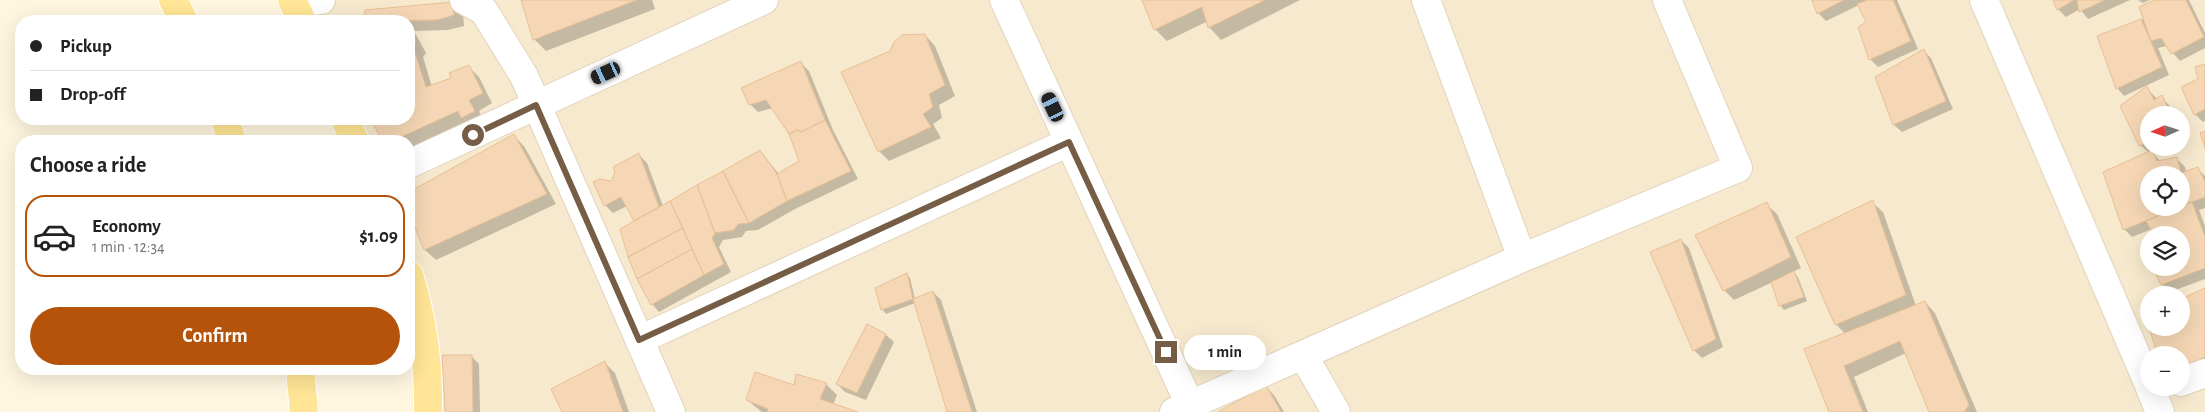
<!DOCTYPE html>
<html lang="en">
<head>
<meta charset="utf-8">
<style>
	:root { --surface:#fff; --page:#f2f2f2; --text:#222; --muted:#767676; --line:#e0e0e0; --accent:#b45309 }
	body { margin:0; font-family:"Alegreya Sans",sans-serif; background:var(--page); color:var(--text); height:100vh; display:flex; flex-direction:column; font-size:19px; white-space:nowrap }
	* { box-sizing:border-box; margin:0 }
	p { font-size:16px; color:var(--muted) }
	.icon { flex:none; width:28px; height:28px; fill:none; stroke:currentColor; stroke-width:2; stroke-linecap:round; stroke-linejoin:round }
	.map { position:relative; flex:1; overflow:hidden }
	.details { position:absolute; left:15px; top:135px; width:400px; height:240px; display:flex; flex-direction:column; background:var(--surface); border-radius:20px; box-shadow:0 5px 20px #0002 }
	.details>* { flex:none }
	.guide { position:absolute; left:15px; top:15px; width:400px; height:110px; border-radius:20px; box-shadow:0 5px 20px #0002; display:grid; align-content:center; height:110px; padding:0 15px; background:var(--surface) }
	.needle { width:32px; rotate:267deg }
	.controls { position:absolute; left:2140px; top:106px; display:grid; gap:10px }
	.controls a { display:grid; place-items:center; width:50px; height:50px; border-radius:50%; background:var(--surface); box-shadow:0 5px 20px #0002; font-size:25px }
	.end { position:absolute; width:22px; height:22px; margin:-11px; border:6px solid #765d45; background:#fff; box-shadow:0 0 0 2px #fff }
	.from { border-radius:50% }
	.bubble { position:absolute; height:35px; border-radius:18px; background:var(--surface); box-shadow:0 5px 20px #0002; font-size:16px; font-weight:700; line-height:35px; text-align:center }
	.car { position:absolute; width:15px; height:30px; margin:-15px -8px; border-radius:6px; box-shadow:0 0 4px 1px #0007; background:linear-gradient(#222 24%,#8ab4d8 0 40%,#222 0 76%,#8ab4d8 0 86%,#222 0) }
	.guide b { display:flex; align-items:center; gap:18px; height:48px; font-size:19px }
	.guide b+b { border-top:1px solid var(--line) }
	.guide i { width:12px; height:12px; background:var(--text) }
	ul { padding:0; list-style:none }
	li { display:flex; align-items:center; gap:15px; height:82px; margin:0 10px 8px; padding:0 5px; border:2px solid transparent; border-radius:20px }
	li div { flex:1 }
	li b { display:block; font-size:19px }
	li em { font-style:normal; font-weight:700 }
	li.selected { border-color:var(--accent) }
	li>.icon { width:45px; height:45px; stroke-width:1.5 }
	h2 { padding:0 15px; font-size:22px; line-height:60px }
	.primary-button { display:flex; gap:10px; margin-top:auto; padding:10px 15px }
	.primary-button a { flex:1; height:58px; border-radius:30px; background:var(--accent); color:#fff; font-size:20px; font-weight:700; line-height:58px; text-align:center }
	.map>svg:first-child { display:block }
	.residential { fill:#f6e9cd; fill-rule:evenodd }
	.shadow { fill:#0003; fill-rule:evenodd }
	.building { fill:#f5d7b5; stroke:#e9bf94 }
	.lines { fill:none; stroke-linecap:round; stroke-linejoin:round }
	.minor-casing { stroke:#e2d3bb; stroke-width:30 }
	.major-casing { stroke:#fff; stroke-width:30 }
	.minor { stroke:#fff; stroke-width:28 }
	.major { stroke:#ffe595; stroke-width:28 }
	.route { stroke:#765d45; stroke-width:6 }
</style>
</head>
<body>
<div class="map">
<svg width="2205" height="412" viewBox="0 0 2205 412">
	<rect width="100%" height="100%" fill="#fef6df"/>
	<path class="residential" d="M292 0H2205V412H428L409 275V141H355L345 119H409V21H302ZM2149 115H2181V148H2149ZM2149 175H2181V208H2149ZM2149 235H2181V268H2149ZM2149 295H2181V328H2149ZM2149 355H2181V388H2149Z"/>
	<path class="shadow" d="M522 0H652L655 9 546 51 534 39Z
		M1143 0H1300L1221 40 1210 28 1208 21 1167 41 1155 29Z
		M1813 0H1897L1918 49 1878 67 1870 59 1868 23 1859 5 1826 21 1818 13Z
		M2054 0H2130L2088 19 2080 9 2066 17 2058 9Z
		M2138 0H2150L2143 3Z
		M2157 0H2189L2205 33V48L2180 61 2167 46 2158 48 2169 75 2124 96 2117 88 2099 36 2143 19 2140 7Z
		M452 3 463 13 464 26 448 30 414 31 426 53 423 57 432 87 452 79 468 66 479 77 492 103 479 111 484 122 472 128 466 122 409 149V141H383L372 119H409V21H365L366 11Z
		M925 35 935 46 955 96 939 105 942 118 933 124 941 138 889 161 879 151Z
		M1924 51 1931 58 1953 109 1902 132 1894 125 1876 77Z
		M801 63 809 71 833 130 858 179 795 209 758 230 746 231 742 237 723 240 719 247 731 272 659 312 652 304 636 222 627 206 613 213 605 205 639 155 647 163 663 206 760 151 779 174 800 162 790 133 773 108 758 112 750 104Z
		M2205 65V121L2203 122 2195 114 2200 80Z
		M2147 88 2157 99 2161 97 2169 105 2174 115H2149V148H2162L2152 152 2161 162 2177 159 2185 167 2186 172 2198 169 2205 176V208L2199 210 2205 226V279L2170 292 2162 284 2154 268H2181V235H2156L2152 229 2132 237 2124 229 2149 153 2140 145ZM2149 175H2181V208H2149Z
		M2181 129 2186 138 2181 140Z
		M514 136 524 146 556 204 436 260 425 250 409 209V193Z
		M1872 202 1883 212 1916 306 1925 302 1935 313 1977 412H1931L1906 353 1854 377 1868 412H1831L1845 334 1836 324Z
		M1766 204 1777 214 1801 268 1793 272 1798 277 1807 301 1784 310 1780 305 1773 282 1734 300 1724 290Z
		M1681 240 1689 248 1723 347 1702 358 1694 350Z
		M906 274 910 278 915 299 933 292 941 300 977 412H948L915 303 886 314 882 309Z
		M2205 289V368L2181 374V355H2160L2150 328H2181Z
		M886 335 894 342 866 400 845 392 837 384Z
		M471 356 479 364 480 412H446Z
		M605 363 615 373 629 412H563Z
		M826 384 837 395 833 405 854 412H762L747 400Z
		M1266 387 1274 395 1284 412H1220Z"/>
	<path class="building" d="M521 0H637L533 40Z
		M1142 0H1265L1208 28 1202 7 1154 30Z
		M1812 0H1844L1817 14Z
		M1867 0H1893L1911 41 1869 60 1858 27 1866 22 1857 4Z
		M2053 0H2074L2057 10Z
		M2077 0H2105L2079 12Z
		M2154 0H2186L2204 37 2171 54 2161 38 2151 41 2139 7Z
		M453 2 454 15 437 20 363 21 365 10Z
		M2141 19 2162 67 2116 89 2097 36Z
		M409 28 416 42 413 46 426 87 451 78 449 73 469 65 483 93 469 100 475 111 461 118 458 111 392 141H382L371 119H409Z
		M925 34 945 85 929 94 933 107 923 114 931 127 878 152 841 72 890 51 894 42 902 35Z
		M1924 49 1946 101 1893 125 1875 77Z
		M801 61 825 120 801 132 797 130 789 134 766 100 749 105 741 88Z
		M2205 64V109L2194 115 2181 87 2198 79 2195 67Z
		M2147 86 2154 100 2162 95 2171 115H2149V142L2139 146 2120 106Z
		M825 120 851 171 787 201 777 174 799 161 789 134 797 130 801 132Z
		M2205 131V148L2200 133Z
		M514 134 547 194 424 250 409 213V192Z
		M760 150 777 174 787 201 749 223 723 171Z
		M2152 150 2157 161 2177 157 2181 173 2198 167 2205 182V197L2181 206V175H2149V208H2178L2123 230 2103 172Z
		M639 153 659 207 634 221 621 197 604 206 593 182 599 179 611 181 615 173 613 167Z
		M723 171 749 223 738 224 734 230 715 233 697 185Z
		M697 185 715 233 712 238 724 264 704 275 670 201Z
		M1873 200 1906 295 1835 325 1796 237Z
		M670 201 683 228 628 257 620 229Z
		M1767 202 1791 257 1723 291 1695 235Z
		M2192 202 2205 237V268L2161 285 2153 268H2181V235H2154L2146 221Z
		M683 228 692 249 637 279 628 257Z
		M1681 239 1716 339 1693 351 1650 252Z
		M2149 240V259L2142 244Z
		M692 249 704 275 651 305 637 279Z
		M1794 271 1804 297 1779 306 1771 282Z
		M907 273 913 299 881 310 875 288Z
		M2205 288V357L2181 367V355H2158L2149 328H2181V299Z
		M933 291 972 412H947L913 299Z
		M1925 301 1969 405 1964 412H1929L1900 341 1844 366 1863 412H1829L1804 349Z
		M867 324 886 334 857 393 836 384Z
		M442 355H472L473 412H445Z
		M605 361 623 412H562L551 389Z
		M755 372 794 385 796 374 827 383 820 399 858 412H767L768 409 746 400Z
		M1266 385 1281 412H1218Z"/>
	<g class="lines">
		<defs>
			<path id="minor" d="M464 0 484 11 524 76 671 412
				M1004 0 1190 405
				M1426 0 1522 258
				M1984 0 2149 385
				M293 2 321 0
				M409 164 764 0
				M639 340 1069 142
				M1303 355 1336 412
				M2181 382 2205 373
				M2150 388 2160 412
				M1174 412 1522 258 1738 168 1667 0"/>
			<path id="major" d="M173 0 184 21
				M292 0 302 21
				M225 119 232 141
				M345 119 355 141
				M409 275C423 320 429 365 428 412
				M300 369 304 412"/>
		</defs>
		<use href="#minor" class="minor-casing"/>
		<use href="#major" class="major-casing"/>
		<use href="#minor" class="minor"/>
		<use href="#major" class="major"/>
	</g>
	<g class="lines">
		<path class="route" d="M473 135 536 105 639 340 1069 142 1166 352"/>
	</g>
</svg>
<div class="controls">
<a><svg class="needle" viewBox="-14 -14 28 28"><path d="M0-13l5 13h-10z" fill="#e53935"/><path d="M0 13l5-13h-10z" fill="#767676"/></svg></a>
<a><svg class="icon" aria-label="locate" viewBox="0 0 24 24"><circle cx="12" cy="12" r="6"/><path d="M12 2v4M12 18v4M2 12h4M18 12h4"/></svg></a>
<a><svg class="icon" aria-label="layers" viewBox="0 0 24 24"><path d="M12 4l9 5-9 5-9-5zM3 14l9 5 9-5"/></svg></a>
<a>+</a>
<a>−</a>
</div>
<i class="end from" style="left:473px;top:135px"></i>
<i class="end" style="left:1166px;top:352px"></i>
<div class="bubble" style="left:1184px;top:335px;width:82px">1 min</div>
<i class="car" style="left:606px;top:73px;rotate:245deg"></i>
<i class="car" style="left:1053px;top:107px;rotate:335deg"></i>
<div class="guide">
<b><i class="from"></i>Pickup</b>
<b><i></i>Drop-off</b>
</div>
<section class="details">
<h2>Choose a ride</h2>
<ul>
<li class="selected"><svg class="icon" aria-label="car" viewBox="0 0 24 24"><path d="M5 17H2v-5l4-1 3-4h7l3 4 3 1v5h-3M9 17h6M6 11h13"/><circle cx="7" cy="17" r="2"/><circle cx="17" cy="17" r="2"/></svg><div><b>Economy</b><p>1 min · 12:34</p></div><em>$1.09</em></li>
</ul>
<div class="primary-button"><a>Confirm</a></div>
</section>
</div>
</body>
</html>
